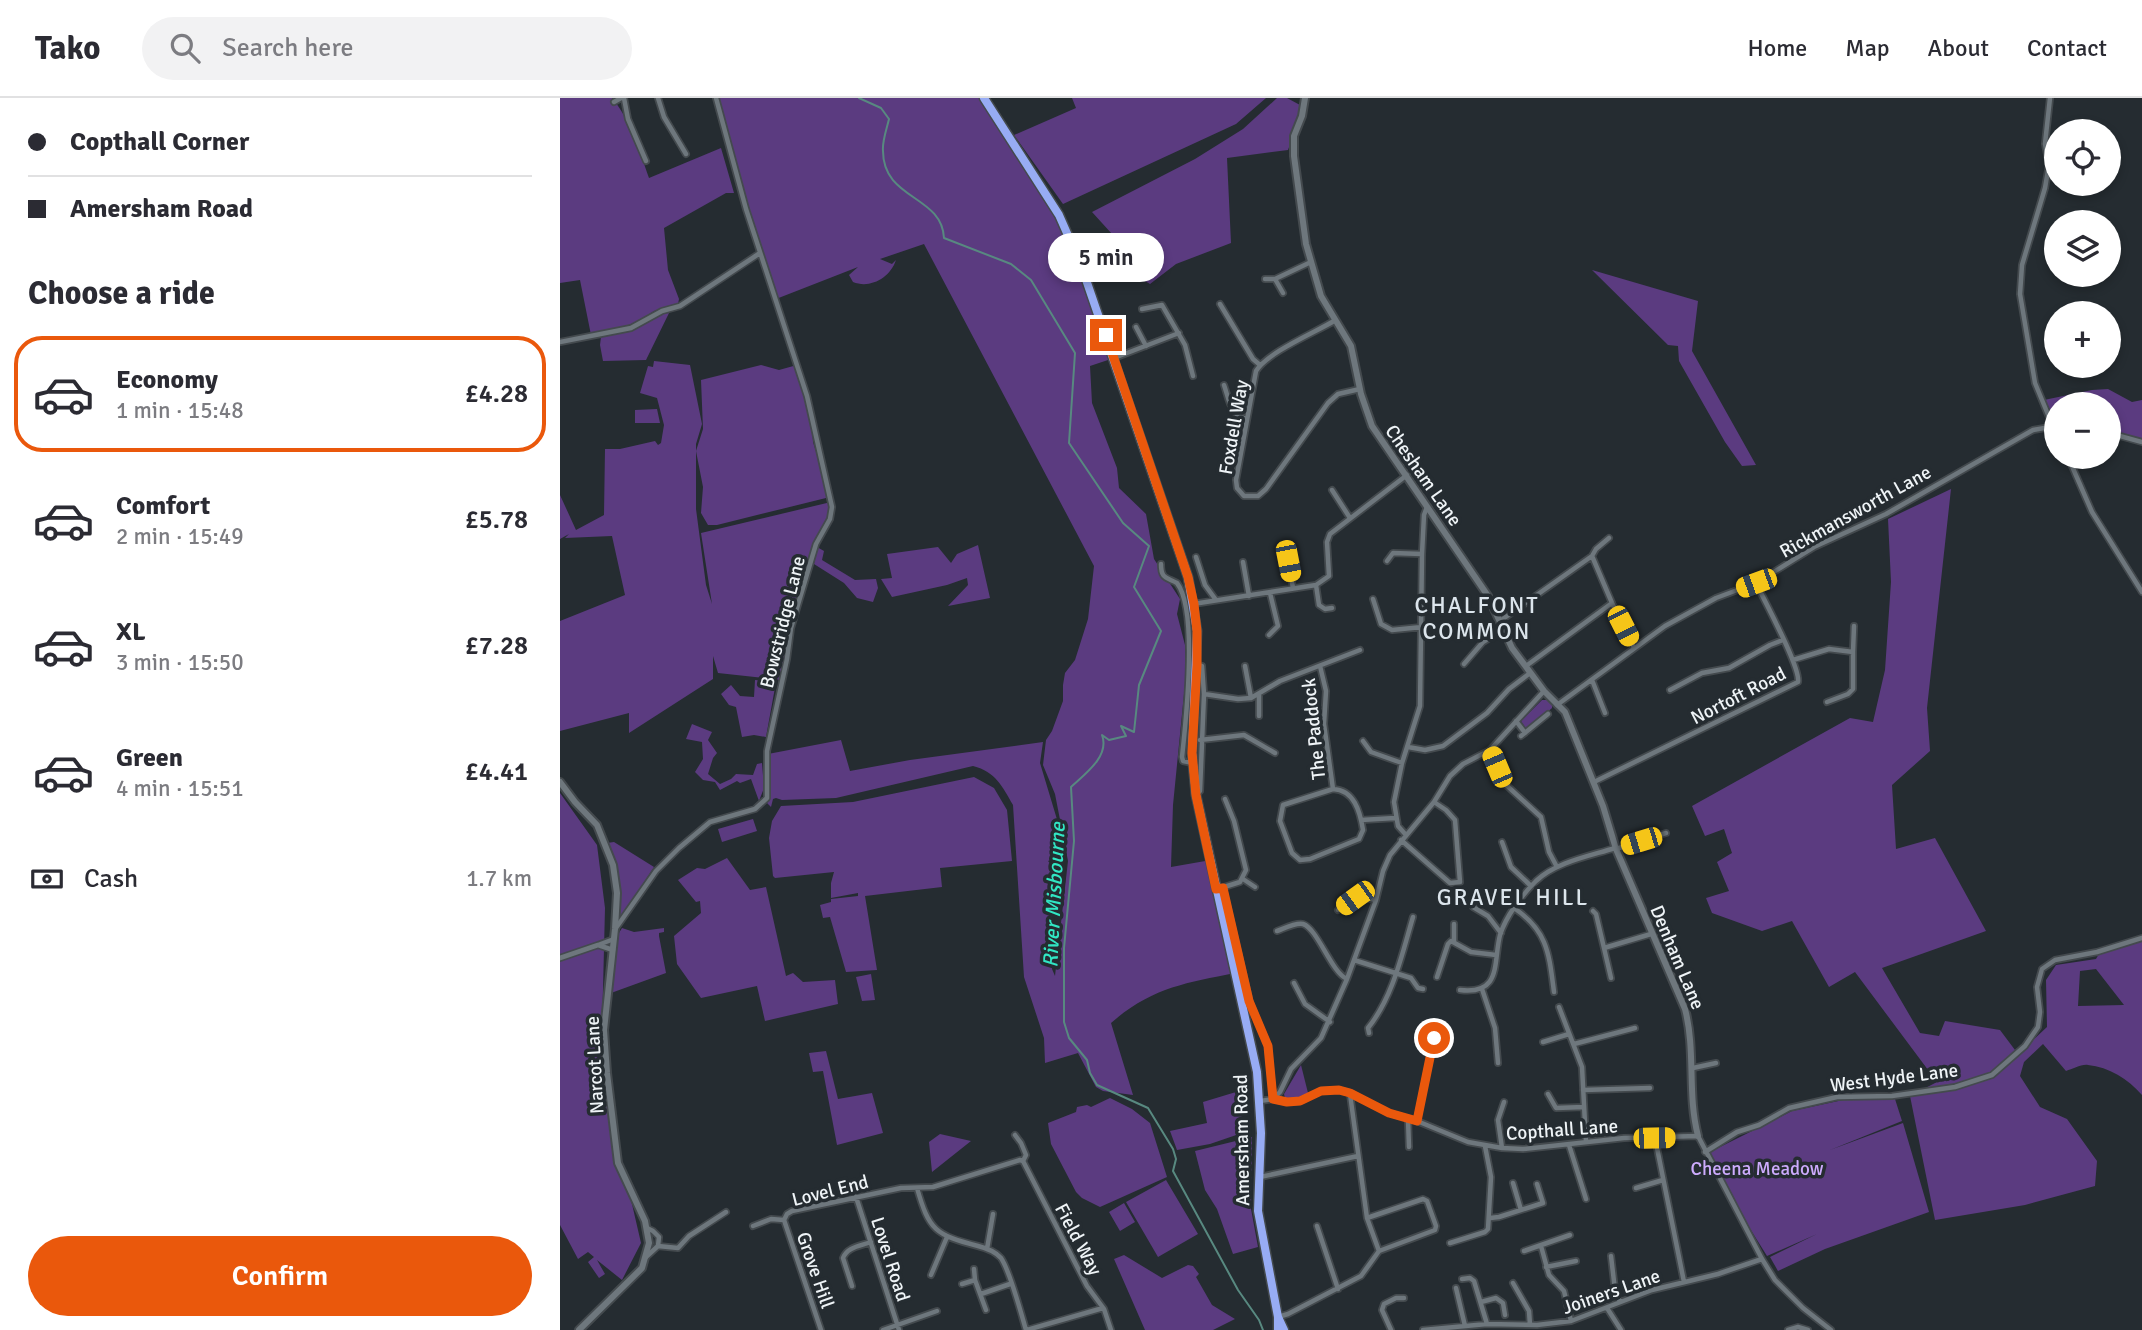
<!DOCTYPE html>
<html lang="en">
<head>
<meta charset="utf-8">
<style>
	:root { --surface:#fff; --page:#f2f2f3; --text:#2b2b33; --muted:#7c7c81; --line:#e1e1e2; --accent:#ea580c }
	body { margin:0; font-family:Signika,sans-serif; background:var(--page); color:var(--text); height:100vh; display:flex; flex-direction:column; font-size:26px; white-space:nowrap }
	* { box-sizing:border-box; margin:0 }
	p { font-size:23px; color:var(--muted) }
	.icon { flex:none; width:38px; height:38px; fill:none; stroke:currentColor; stroke-width:2; stroke-linecap:round; stroke-linejoin:round }
	.map { position:relative; flex:1; overflow:hidden }
	.panel { display:flex; flex-direction:column; background:var(--surface); width:560px }
	.panel>* { flex:none }
	.guide { display:grid; align-content:center; height:154px; padding:0 28px; background:var(--surface) }
	.buttons { position:absolute; left:1484px; top:21px; display:grid; gap:14px }
	.buttons a { display:grid; place-items:center; width:77px; height:77px; border-radius:50%; background:var(--surface); box-shadow:0 4px 10px #0003; font-size:35px }
	.end { position:absolute; width:32px; height:32px; margin:-16px; border:9px solid #ea580c; background:#fff; box-shadow:0 0 0 4px #fff }
	.from { border-radius:50% }
	.bubble { position:absolute; height:49px; border-radius:24px; background:var(--surface); box-shadow:0 4px 10px #0003; font-size:23px; font-weight:600; line-height:49px; text-align:center }
	.car { position:absolute; width:21px; height:42px; margin:-21px -10px; border-radius:9px; box-shadow:0 0 5px 2px #0007; background:linear-gradient(#f5c518 24%,#345 0 40%,#f5c518 0 76%,#345 0 86%,#f5c518 0) }
	.guide b { display:flex; align-items:center; gap:24px; height:66px; font-size:26px }
	.guide b+b { border-top:2px solid var(--line) }
	.guide i { width:18px; height:18px; background:var(--text) }
	ul { padding:0; list-style:none }
	li { display:flex; align-items:center; gap:21px; height:116px; margin:0 14px 10px; padding:0 14px; border:4px solid transparent; border-radius:28px }
	li div { flex:1 }
	li b { display:block; font-size:26px }
	li em { font-style:normal; font-weight:600 }
	li.selected { border-color:var(--accent) }
	li>.icon { width:63px; height:63px; stroke-width:1.5 }
	h2 { padding:0 28px; font-size:32px; line-height:84px }
	.pay { display:flex; align-items:center; gap:18px; height:77px; padding:0 28px; font-size:26px }
	.pay p { margin-inline-start:auto }
	.button { display:flex; gap:14px; margin-top:auto; padding:14px 28px }
	.button a { flex:1; height:80px; border-radius:42px; background:var(--accent); color:#fff; font-size:28px; font-weight:600; line-height:80px; text-align:center }
	header { display:flex; align-items:center; gap:42px; box-sizing:border-box; height:98px; padding:0 35px; background:var(--surface); border-bottom:2px solid var(--line) }
	header strong { font-size:33px }
	nav { display:flex; gap:38px; margin-inline-start:auto; font-size:24px }
	.search { width:490px; height:63px; background:var(--page); display:flex; align-items:center; gap:18px; box-sizing:border-box; padding:0 24px; border-radius:38px; color:var(--muted); font-size:26px }
	main { display:flex; flex:1; min-height:0 }
	.map>svg:first-child { display:block }
	.green { fill:#5b3b80; fill-rule:evenodd }
	.lines { fill:none; stroke-linecap:round; stroke-linejoin:round }
	.stream { stroke:#588980; stroke-width:2 }
	.street-casing { stroke:#444a4e; stroke-width:8 }
	.secondary-casing { stroke:#444a4e; stroke-width:10 }
	.highway-casing { stroke:#444a4e; stroke-width:11 }
	.street { stroke:#6e777d; stroke-width:4.5 }
	.secondary { stroke:#6e777d; stroke-width:6 }
	.highway { stroke:#97acf4; stroke-width:8 }
	.route { stroke:#ea580c; stroke-width:9 }
	.labels { text-anchor:middle; stroke-width:7; stroke-linejoin:round; paint-order:stroke }
	.street-label { font-size:19px; fill:#eff4f7; stroke:#252c31 }
	.park-label { font-size:19px; fill:#cdabfd; stroke:#252c31 }
	.water-label { font-size:21px; font-style:italic; fill:#31e7c4; stroke:#252c31 }
	.quarter-label { font-size:23px; letter-spacing:2px; fill:#dce5ec; stroke:#252c31 }
</style>
</head>
<body>
<header>
<strong>Tako</strong>
<div class="search"><svg class="icon" aria-label="search" viewBox="0 0 24 24"><circle cx="10" cy="10" r="6"/><path d="M15 15l6 6"/></svg>Search here</div>
<nav><a>Home</a><a>Map</a><a>About</a><a>Contact</a></nav>
</header>
<main>
<section class="panel">
<div class="guide">
<b><i class="from"></i>Copthall Corner</b>
<b><i></i>Amersham Road</b>
</div>
<h2>Choose a ride</h2>
<ul>
<li class="selected"><svg class="icon" aria-label="car" viewBox="0 0 24 24"><path d="M5 17H2v-5l4-1 3-4h7l3 4 3 1v5h-3M9 17h6M6 11h13"/><circle cx="7" cy="17" r="2"/><circle cx="17" cy="17" r="2"/></svg><div><b>Economy</b><p>1 min · 15:48</p></div><em>£4.28</em></li>
<li><svg class="icon" aria-label="car" viewBox="0 0 24 24"><path d="M5 17H2v-5l4-1 3-4h7l3 4 3 1v5h-3M9 17h6M6 11h13"/><circle cx="7" cy="17" r="2"/><circle cx="17" cy="17" r="2"/></svg><div><b>Comfort</b><p>2 min · 15:49</p></div><em>£5.78</em></li>
<li><svg class="icon" aria-label="car" viewBox="0 0 24 24"><path d="M5 17H2v-5l4-1 3-4h7l3 4 3 1v5h-3M9 17h6M6 11h13"/><circle cx="7" cy="17" r="2"/><circle cx="17" cy="17" r="2"/></svg><div><b>XL</b><p>3 min · 15:50</p></div><em>£7.28</em></li>
<li><svg class="icon" aria-label="car" viewBox="0 0 24 24"><path d="M5 17H2v-5l4-1 3-4h7l3 4 3 1v5h-3M9 17h6M6 11h13"/><circle cx="7" cy="17" r="2"/><circle cx="17" cy="17" r="2"/></svg><div><b>Green</b><p>4 min · 15:51</p></div><em>£4.41</em></li>
</ul>
<div class="pay"><svg class="icon" aria-label="cash" viewBox="0 0 24 24"><path d="M3 7h18v10H3z"/><circle cx="12" cy="12" r="2"/></svg>Cash<p>1.7 km</p></div>
<div class="button"><a>Confirm</a></div>
</section>
<div class="map">
<svg width="1582" height="1232" viewBox="0 0 1582 1232">
	<rect width="100%" height="100%" fill="#252c31"/>
	<path class="green" d="M0 0H52C70 21 80 54 89 80L161 50 174 95H166L104 130 108 172 119 201 118 206 94 213 76 225 31 237 20 182 0 185Z
		M159 0H424L499 117 554 260 530 268 532 305 557 370 559 390 586 416 594 461 620 501 617 516 625 547 626 576 613 707 611 769 651 762 675 875C625 885 591 890 551 925L573 997 543 993 536 989 518 955 485 965 484 940 464 879 453 707C442 688 436 674 413 668L276 700 222 702 216 700 213 701 211 709 207 705 211 691 208 656 281 642 290 673 350 662 483 644 480 665 502 738 493 754V761L488 763 492 768V871L495 878 508 763 495 696 483 667 486 642 492 633 503 603V587L505 575 515 562 528 521 534 468 364 146 320 161 332 166 336 162C330 180 310 191 293 184L289 177 298 169 216 201 186 111Z
		M512 0H706L676 26 503 106 454 37 516 10Z
		M717 0H727L740 7 736 29 728 52 667 60 671 145 616 166 590 186 567 172 527 161 530 158 562 147 532 114 635 61 683 31Z
		M1032 172 1138 203 1132 253 1196 367 1182 368 1165 344 1119 263 1118 248 1108 247Z
		M109 215 86 262 43 263 40 247 41 239 73 231 100 216Z
		M94 263 130 267 142 326 136 346V411L146 487 152 506 141 435 271 404 272 409C249 465 233 522 221 582L158 575 153 558V581L69 635V615L0 633V523L65 497 52 438 5 440 9 436 0 441V397L16 432 44 417 45 351H60L95 343 98 347 101 345 104 327 97 300 80 295 88 268 93 269Z
		M201 267 219 272 237 267 252 319 253 344 270 399 157 427H148L141 415 143 389 136 353 143 331 141 282Z
		M1548 291 1572 304 1582 302V342L1549 334V306H1496V327H1492L1484 302 1532 292Z
		M97 311 100 325H75V312Z
		M1391 391 1367 610 1370 653 1332 687 1336 751 1375 740 1426 833 1322 870 1360 935 1379 938 1385 923 1440 932 1458 956 1487 929 1486 882 1496 867 1536 861 1540 854 1582 839V997C1568 981 1549 969 1528 967 1521 966 1513 971 1506 973L1483 946 1464 964 1460 978 1480 1009 1507 1021 1537 1063 1535 1088 1465 1107 1375 1122 1350 998 1377 984 1295 874 1269 889 1232 823 1202 833 1152 815 1146 800 1169 793 1157 764 1172 755 1164 731 1145 738 1132 708 1290 620 1313 624 1325 572 1331 484 1328 421ZM1536 871 1564 907 1518 908 1520 873Z
		M418 447 430 500 388 508 408 487 407 480 387 487 332 499 321 481 332 480 327 456 378 449 391 465 397 456Z
		M257 449 264 453 262 462 295 482 316 481 318 490 313 504 297 500 284 485 254 466Z
		M195 582 216 584 206 639 194 637 182 639 176 609 169 607 161 596 171 587 180 598 194 599Z
		M982 602H988L992 605V610L970 630 966 631 961 623Z
		M132 626 152 634 148 642 157 655 153 660 148 676 160 686 171 681 176 676 193 677 197 666 202 665 204 690 199 703 191 681 180 685 177 683 160 692 155 684 143 682 135 674 143 661 142 644 126 641Z
		M414 679 434 690 447 712 452 763 380 770 382 789 305 798 317 872 286 874 270 819 263 820 260 807 271 804V801L298 798V795L271 800V785L274 774 215 780 213 778 209 740 212 723 221 708 293 704Z
		M0 695 37 747 45 810 41 972 81 1145 62 1182 37 1162 45 1176 39 1180 28 1164 34 1159 28 1154 18 1161 0 1127Z
		M193 721 197 733 162 744 158 731Z
		M54 744 94 769 59 823 55 770 47 745Z
		M167 760 190 792 206 789 226 878 233 875 243 884 275 882 278 906 205 923 197 888 141 900 117 866 114 838 141 815 140 803 136 804 118 782 137 770 145 771Z
		M62 830 74 834 104 830V834L99 835V838L106 875 51 895 59 835Z
		M311 876 315 902 302 903 296 879Z
		M266 953 278 1001 312 995 323 1035 277 1047 263 973 253 974 249 955Z
		M741 967 748 995 735 1001 725 1000 724 996Z
		M676 994 685 1034 650 1046 617 1052 610 1033 647 1025 643 1004Z
		M550 1000 572 1011 590 1025 607 1079 540 1109 522 1100 516 1094 491 1046 488 1025 516 1014 517 1009 527 1007 531 1009Z
		M1335 1001 1342 1023 1270 1052 1343 1025 1369 1114 1265 1151 1218 1173 1210 1159 1257 1136 1207 1158 1184 1121 1150 1054 1232 1013 1283 1002Z
		M380 1036 411 1043 372 1074 369 1044Z
		M692 1039 691 1111 698 1149 673 1156 657 1111 645 1092 635 1053Z
		M606 1082 638 1136 598 1159 566 1104Z
		M564 1105 575 1124 560 1133 549 1114Z
		M564 1157 602 1180 628 1167 633 1168 639 1176 636 1179 652 1207 675 1221 653 1232H585L554 1161Z"/>
	<g class="lines">
		<path class="stream" d="M299 0 321 10 329 21C327 30 322 43 323 53 323 102 382 97 384 140L451 166 471 182 515 255 509 345 563 425 589 448 574 489 601 533 579 587 574 634 561 628 566 638 549 642 542 637C550 658 525 676 511 689L514 743 504 850V924L509 940 527 962 530 975 537 987 588 1010 613 1051 616 1061 613 1073 678 1192 699 1222 703 1232"/>
		<defs>
			<path id="street" d="M64 0 68 21 86 63
				M98 0 104 19 126 56
				M1490 0 1485 46 1489 67 1485 90 1462 167 1460 196 1475 285 1496 336
				M54 4 61 0
				M705 181H715L751 164
				M715 181 723 195
				M660 206 693 261 700 267
				M582 211 602 207 625 247 633 278
				M774 223C754 235 708 254 696 273L676 382 677 390 684 398H698L706 391 768 305 778 296 800 291
				M576 229 586 248
				M0 244 71 230 102 213 120 208 200 155
				M554 260 619 235
				M664 287C669 301 670 318 687 321
				M1549 335 1582 344
				M1508 359 1532 414 1582 494
				M772 392 790 420
				M1032 458 1052 505 1074 550
				M636 459 645 487 656 502
				M728 463 733 490
				M827 463 833 455 862 456
				M683 464 689 498
				M601 466C601 481 606 479 617 485 638 512 626 623 622 659L623 663 633 665
				M756 487 759 507 765 511 772 510
				M813 501 821 526 832 532 862 529
				M633 506 756 487 769 478 767 444 770 436 847 377
				M940 523 1032 458 1036 451 1049 440
				M709 537 718 528 710 495
				M1293 554 1294 528
				M1233 562 1269 551 1293 554V591L1288 596 1267 604
				M904 566 923 544 942 532
				M685 568 691 600
				M760 568 766 593 764 626 773 691
				M966 568 1052 505
				M1032 582 1045 615
				M1110 592 1142 575 1169 570 1210 547 1223 542
				M644 596 678 601 691 600 720 583 800 552
				M997 607 1105 528 1156 500 1196 485 1254 449 1326 416 1473 332 1496 328
				M699 618V596
				M956 623 965 635
				M961 638 988 616
				M640 642 684 637 715 655
				M803 643 811 654 842 665
				M848 649 865 652 883 648 927 615 949 591 970 575
				M930 652 944 685 981 719 989 754 997 769
				M1034 684 1238 584C1241 570 1204 502 1196 485
				M773 691C794 692 800 713 803 732L799 741 750 761 740 762 732 755 720 723 723 707Z
				M636 697 640 693 644 596 642 568 637 567
				M801 722 835 720
				M846 737 838 728 834 704 842 665 860 608 862 456 864 417 867 409
				M841 742 890 785 900 784 895 722 886 712 874 704
				M942 744 951 769 971 788
				M1056 751 1106 735
				M683 781 695 789
				M661 790 680 784 686 772 674 723 665 701
				M663 790 690 905 708 948 713 1000
				M913 809 928 818 941 835
				M954 810C988 833 989 856 994 894
				M778 812C793 802 798 798 816 802
				M1033 813 1036 816 1044 850
				M894 826V843
				M56 830 96 773 119 750 150 724 195 711 207 700V653L227 561 231 530 256 446 270 421 272 409 247 298 186 111 156 0
				M717 833C723 831 736 824 743 826 758 831 771 874 787 881
				M53 852 38 847 54 841
				M0 860 38 847
				M794 862 851 880 858 890 863 891
				M877 879 888 846 891 843 911 854 936 857
				M1051 880 1044 850 1091 836
				M734 885 745 906 770 924
				M922 891 935 930 938 965
				M900 892C942 897 933 865 940 837 946 818 962 797 976 783 996 764 1030 758 1055 750
				M999 909 1022 969 1026 1044
				M809 935 808 930C833 899 842 856 853 819
				M983 944 1009 936
				M1014 946 1075 930
				M1133 970 1156 965
				M1023 992 1090 990
				M790 996 807 1120 819 1153
				M988 996 996 1010 1024 1009
				M713 1001 727 1004 740 1003 761 993 779 992 790 995 829 1015 857 1023 908 1044 942 1050 963 1051 1064 1040 1138 1038 1202 1161 1215 1182 1243 1210 1271 1232
				M700 1003 713 1001 720 994 731 971 761 940 787 881 816 802 823 773 830 757 874 704 890 678 903 666 930 652 984 593
				M848 1021 849 1049
				M857 1023 874 940
				M455 1037 461 1045 466 1057 463 1063
				M1095 1040 1124 1184
				M1009 1047 1026 1101
				M942 1050 938 1022 944 1004
				M1145 1054 1177 1034 1199 1027 1229 1010 1277 999 1332 998 1395 989 1432 977 1465 948 1478 929 1480 914 1477 889 1482 871 1495 862 1537 854 1582 840
				M463 1063 527 1188 544 1211 551 1232
				M700 1079 798 1058
				M953 1085 961 1112
				M357 1090C369 1132 375 1137 418 1148 426 1150 435 1153 441 1160 450 1173 461 1215 466 1232
				M1076 1090 1103 1082
				M296 1099 339 1232
				M807 1120 863 1101 867 1103 876 1128 875 1132 819 1153
				M930 1120 939 1119 983 1105 977 1086
				M224 1122 261 1232
				M193 1128 211 1121 224 1122 227 1116 232 1113 341 1090 373 1089 460 1062 463 1063
				M757 1128 778 1191
				M890 1145 925 1134 928 1131 931 1079 925 1048
				M98 1148 118 1150 129 1138 166 1114
				M981 1148 989 1177 1004 1193 1011 1223
				M427 1151 433 1116
				M964 1153 1010 1137
				M1051 1158 1055 1192 1060 1204
				M86 1159 98 1148 99 1139 93 1133 87 1130
				M986 1169 1016 1163
				M414 1171 415 1182 426 1212
				M371 1177 387 1139
				M902 1181 910 1180 914 1183 927 1226
				M953 1185 969 1213 970 1227
				M402 1186 415 1182
				M292 1188 283 1160C287 1149 300 1148 311 1144
				M896 1190 905 1228
				M421 1196 450 1186
				M921 1204 936 1200 943 1205 945 1217
				M1047 1210 1061 1232
				M718 1219 728 1216 801 1178 819 1153
				M323 1232 377 1213
				M467 1232 543 1210
				M831 1232 822 1212 824 1206 836 1200H844
				M863 1232 927 1226 977 1227 1011 1223 1092 1192 1158 1176 1202 1161
				M1228 1232 1238 1229 1248 1232"/>
			<path id="secondary" d="M745 0 742 18 734 38V58L746 146 761 198 791 248 801 296 812 328 928 498 952 550 984 593 1005 614 1043 708 1056 751 1125 911C1136 953 1127 996 1138 1038
				M0 684 15 704 37 727 53 767 57 795 55 831 44 932 47 975 58 1065 85 1123 89 1145 82 1170 19 1232"/>
			<path id="highway" d="M424 0 499 117 521 167 628 479 637 533 632 655 636 697 697 974 701 1035 698 1113 718 1219V1232
				M718 1219 724 1232"/>
		</defs>
		<use href="#street" class="street-casing"/>
		<use href="#secondary" class="secondary-casing"/>
		<use href="#highway" class="highway-casing"/>
		<use href="#street" class="street"/>
		<use href="#secondary" class="secondary"/>
		<use href="#highway" class="highway"/>
	</g>
	<g class="lines">
		<path class="route" d="M546 237 628 479 634 506 637 533V567L632 655 636 697 656 791 663 790 689 903 708 948 713 1001 727 1004 740 1003 761 993 779 992 790 995 829 1015 857 1023 874 940"/>
	</g>
	<g class="labels">
		<g class="street-label">
			<text transform="translate(673 329) rotate(-80)" y="7">Foxdell Way</text>
			<text transform="translate(864 377) rotate(55)" y="7">Chesham Lane</text>
			<text transform="translate(1295 413) rotate(-29)" y="7">Rickmansworth Lane</text>
			<text transform="translate(222 524) rotate(-76)" y="7">Bowstridge Lane</text>
			<text transform="translate(1178 597) rotate(-27)" y="7">Nortoft Road</text>
			<text transform="translate(753 631) rotate(-96)" y="7">The Paddock</text>
			<text transform="translate(1118 859) rotate(67)" y="7">Denham Lane</text>
			<text transform="translate(34 967) rotate(-93)" y="7">Narcot Lane</text>
			<text transform="translate(1334 979) rotate(-7)" y="7">West Hyde Lane</text>
			<text transform="translate(1002 1031) rotate(-4)" y="7">Copthall Lane</text>
			<text transform="translate(681 1042) rotate(-91)" y="7">Amersham Road</text>
			<text transform="translate(270 1092) rotate(-14)" y="7">Lovel End</text>
			<text transform="translate(519 1141) rotate(62)" y="7">Field Way</text>
			<text transform="translate(331 1161) rotate(72)" y="7">Lovel Road</text>
			<text transform="translate(256 1172) rotate(71)" y="7">Grove Hill</text>
			<text transform="translate(1051 1193) rotate(-19)" y="7">Joiners Lane</text>
		</g>
		<g class="park-label">
			<text x="1197" y="1077">Cheena Meadow</text>
		</g>
		<g class="water-label">
			<text transform="translate(494 797) rotate(-87)" y="7">River Misbourne</text>
		</g>
		<g class="quarter-label">
			<text x="917" y="515">CHALFONT<tspan x="917" dy="26">COMMON</tspan></text>
			<text x="953" y="807">GRAVEL HILL</text>
		</g>
	</g>
</svg>
<div class="buttons">
<a><svg class="icon" aria-label="locate" viewBox="0 0 24 24"><circle cx="12" cy="12" r="6"/><path d="M12 2v4M12 18v4M2 12h4M18 12h4"/></svg></a>
<a><svg class="icon" aria-label="layers" viewBox="0 0 24 24"><path d="M12 4l9 5-9 5-9-5zM3 14l9 5 9-5"/></svg></a>
<a>+</a>
<a>−</a>
</div>
<i class="end from" style="left:874px;top:940px"></i>
<i class="end" style="left:546px;top:237px"></i>
<div class="bubble" style="left:488px;top:135px;width:116px">5 min</div>
<i class="car" style="left:728px;top:463px;rotate:169deg"></i>
<i class="car" style="left:1196px;top:485px;rotate:250deg"></i>
<i class="car" style="left:1063px;top:528px;rotate:153deg"></i>
<i class="car" style="left:937px;top:669px;rotate:337deg"></i>
<i class="car" style="left:1081px;top:743px;rotate:253deg"></i>
<i class="car" style="left:795px;top:800px;rotate:234deg"></i>
<i class="car" style="left:1094px;top:1040px;rotate:89deg"></i>
</div>
</main>
</body>
</html>
